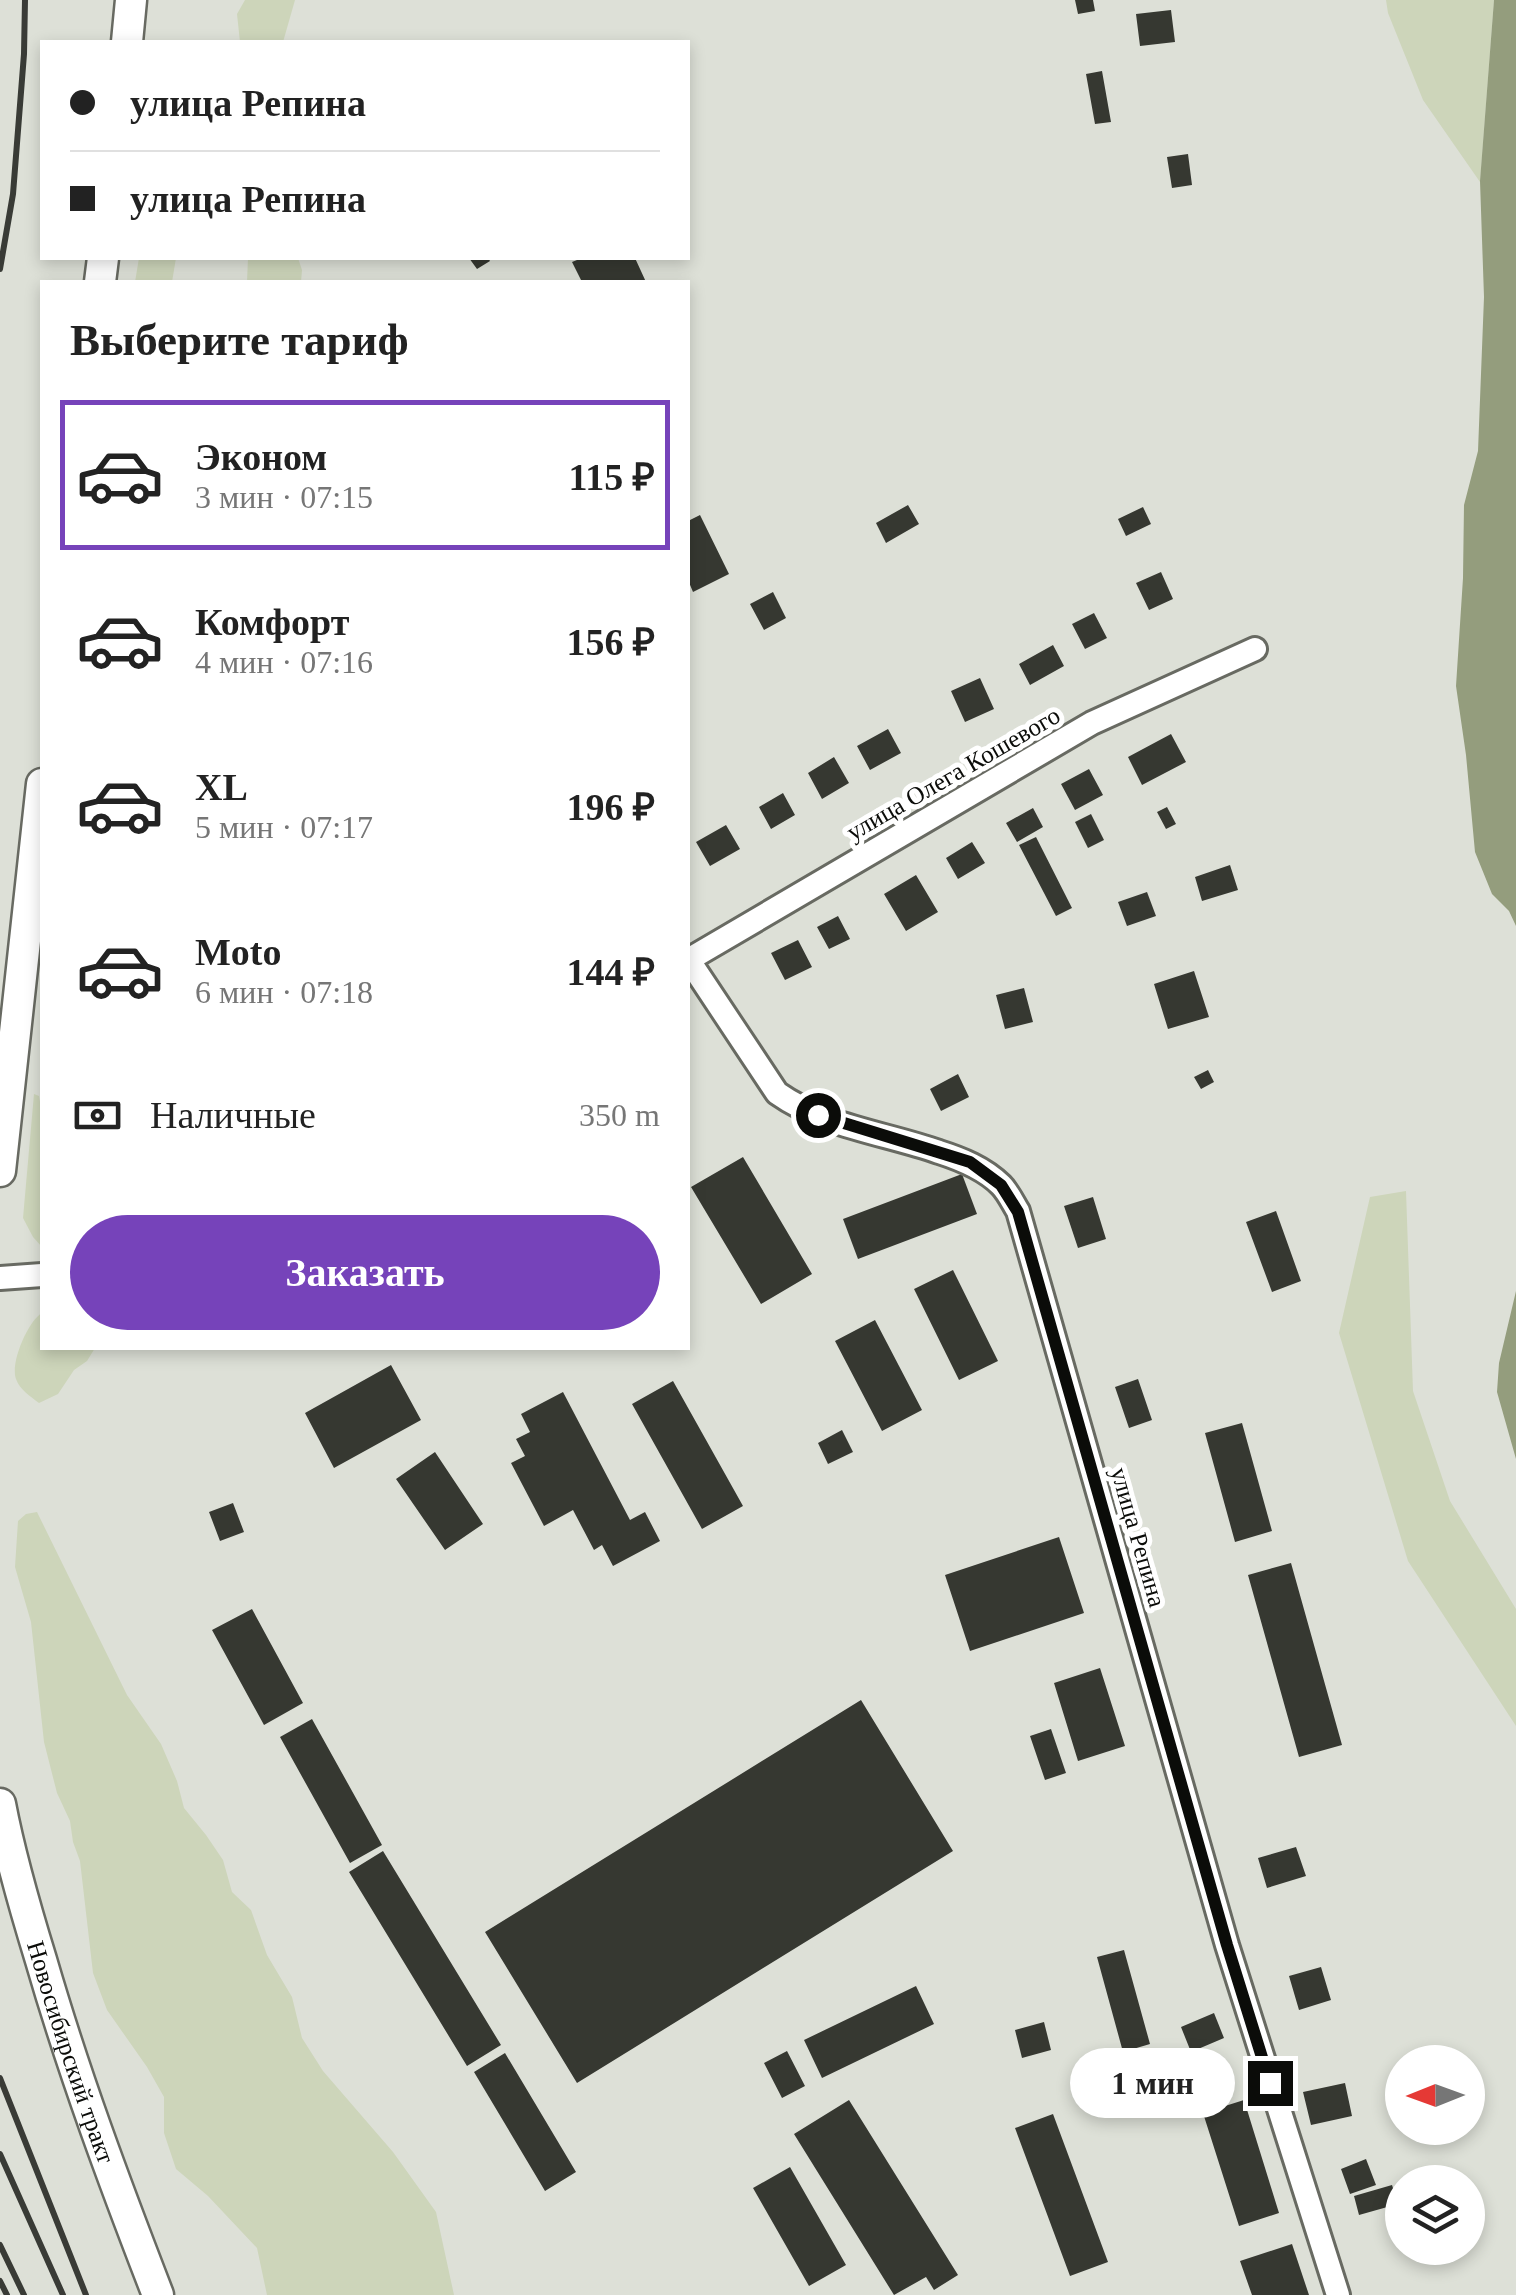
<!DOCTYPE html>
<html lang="ru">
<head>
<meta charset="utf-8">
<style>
	:root { --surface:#fff; --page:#f2f2f2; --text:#222; --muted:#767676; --line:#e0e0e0; --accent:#7643ba }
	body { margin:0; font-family:Georgia,serif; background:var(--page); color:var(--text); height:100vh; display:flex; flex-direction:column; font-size:38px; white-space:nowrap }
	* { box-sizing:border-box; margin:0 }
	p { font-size:32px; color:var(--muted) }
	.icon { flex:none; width:55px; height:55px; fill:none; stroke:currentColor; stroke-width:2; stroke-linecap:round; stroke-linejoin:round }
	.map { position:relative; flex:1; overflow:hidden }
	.details { position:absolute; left:40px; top:280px; width:650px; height:1070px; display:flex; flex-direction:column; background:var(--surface); border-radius:0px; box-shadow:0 5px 15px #0003 }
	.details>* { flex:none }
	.hud { position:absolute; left:40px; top:40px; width:650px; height:220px; border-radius:0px; box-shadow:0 5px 15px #0003; display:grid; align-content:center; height:220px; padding:0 30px; background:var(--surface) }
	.needle { width:65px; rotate:269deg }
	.controls { position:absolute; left:1385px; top:2045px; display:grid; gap:20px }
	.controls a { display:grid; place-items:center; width:100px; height:100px; border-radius:50%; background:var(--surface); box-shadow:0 5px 15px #0003; font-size:50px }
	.end { position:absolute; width:45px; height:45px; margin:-22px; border:12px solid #0b0c09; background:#fff; box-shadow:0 0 0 5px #fff }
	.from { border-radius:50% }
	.bubble { position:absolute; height:70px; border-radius:35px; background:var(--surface); box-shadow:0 5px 15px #0003; font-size:32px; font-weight:700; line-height:70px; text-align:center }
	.hud b { display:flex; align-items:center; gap:35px; height:95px; font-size:38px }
	.hud b+b { border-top:2px solid var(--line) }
	.hud i { width:25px; height:25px; background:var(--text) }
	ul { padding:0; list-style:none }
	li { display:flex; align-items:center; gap:30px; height:150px; margin:0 20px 15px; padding:0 10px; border:5px solid transparent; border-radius:0px }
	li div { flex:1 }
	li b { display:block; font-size:38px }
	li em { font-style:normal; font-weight:700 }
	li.selected { border-color:var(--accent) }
	li>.icon { width:90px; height:90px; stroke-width:1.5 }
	h2 { padding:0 30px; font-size:45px; line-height:120px }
	.pay { display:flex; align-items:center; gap:25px; height:110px; padding:0 30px; font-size:38px }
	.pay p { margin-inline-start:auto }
	.cta { display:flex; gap:20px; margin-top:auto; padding:20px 30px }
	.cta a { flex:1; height:115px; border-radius:60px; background:var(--accent); color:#fff; font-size:40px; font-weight:700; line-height:115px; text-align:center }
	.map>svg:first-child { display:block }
	.green { fill:#cdd5ba }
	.water { fill:#949d7d }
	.building { fill:#363831 }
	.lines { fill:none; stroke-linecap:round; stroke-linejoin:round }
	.minor-casing { stroke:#686a62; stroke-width:28 }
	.secondary-casing { stroke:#686a62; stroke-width:35 }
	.minor { stroke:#fff; stroke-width:22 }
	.secondary { stroke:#fff; stroke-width:30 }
	.rail { stroke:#393b36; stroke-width:6 }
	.route { stroke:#0b0c09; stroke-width:12 }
	.labels { text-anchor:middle; stroke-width:10; stroke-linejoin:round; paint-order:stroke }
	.street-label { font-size:25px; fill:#0b0c09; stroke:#fff }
</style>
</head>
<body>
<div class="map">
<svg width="1516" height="2295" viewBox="0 0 1516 2295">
	<rect width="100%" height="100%" fill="#dde0d7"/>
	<path class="green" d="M245 0H295L283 42H240L237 14Z
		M1386 0H1494L1480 182 1423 100 1388 13Z
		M139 258H176L172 282H135Z
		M248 258H298L302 270 301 282H247Z
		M34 1094 39 1096 42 1114V1247L33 1237 23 1218Z
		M1406 1191 1413 1391 1450 1501 1516 1609V1726L1408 1561 1339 1333 1370 1197Z
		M42 1313V1348H95L87 1361 74 1370 58 1394 39 1403C30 1396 20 1390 16 1379 10 1363 28 1321 42 1313Z
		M37 1512 127 1695 161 1744 177 1781 184 1808 206 1835 223 1860 232 1892 251 1910 267 1955 292 1997 302 2038 323 2071 393 2152 436 2212 454 2295H267L257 2248 208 2196 176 2169 164 2133V2097L147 2067 107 2010 93 1973 80 1861 73 1842 70 1821 57 1793 44 1742 31 1622 15 1567 18 1521 26 1514Z"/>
	<path class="water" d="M1494 0H1516V926L1509 911 1492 894 1475 852 1466 755 1456 686 1463 578 1464 505 1478 451 1484 297 1480 181Z
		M1516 1291V1459L1497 1392 1499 1363Z"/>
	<path class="building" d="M1075 0H1093L1095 11 1078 14Z
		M1171 10 1175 42 1140 46 1136 14Z
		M1102 71 1111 122 1095 124 1086 74Z
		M1188 154 1192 185 1172 188 1167 157Z
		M469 258H488L490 261 477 269Z
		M582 258H635L646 282H582L572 262Z
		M908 505 919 524 886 543 876 523Z
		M1143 507 1151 524 1126 536 1118 519Z
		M700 515 729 574 693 592 688 580V521Z
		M1161 572 1173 599 1149 610 1136 583Z
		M773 592 786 618 764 630 750 604Z
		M1094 613 1107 638 1085 649 1072 624Z
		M1053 645 1064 666 1030 685 1019 664Z
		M980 678 994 709 965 722 951 691Z
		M888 729 901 753 870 770 857 746Z
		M1171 734 1186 762 1142 785 1128 757Z
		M834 757 849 783 822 799 808 773Z
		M1089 769 1103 795 1075 810 1061 784Z
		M783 793 795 815 771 829 759 807Z
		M1167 807 1176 824 1166 829 1157 812Z
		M1033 808 1043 827 1017 842 1006 823Z
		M1091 814 1104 840 1088 848 1075 822Z
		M726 825 740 849 710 866 696 842Z
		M1036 837 1072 908 1056 916 1019 845Z
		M972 842 985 863 958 879 946 858Z
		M1230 865 1238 890 1202 901 1195 877Z
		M916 875 938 912 906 931 884 894Z
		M1147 892 1156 916 1127 926 1118 902Z
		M838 916 850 939 829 949 817 927Z
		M798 940 812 967 785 980 771 953Z
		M1194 971 1209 1017 1168 1029 1154 984Z
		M1024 988 1033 1022 1005 1029 996 995Z
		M1208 1070 1214 1082 1201 1089 1194 1077Z
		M958 1074 969 1097 941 1111 930 1089Z
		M743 1157 812 1274 761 1304 691 1187Z
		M962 1174 977 1214 858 1259 843 1219Z
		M1093 1197 1106 1239 1078 1248 1064 1206Z
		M1276 1211 1301 1281 1272 1292 1246 1222Z
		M953 1270 998 1361 959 1380 914 1289Z
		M875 1320 922 1410 882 1431 835 1341Z
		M391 1365 421 1420 334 1468 305 1413Z
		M1138 1379 1152 1420 1129 1428 1115 1387Z
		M673 1381 743 1506 702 1529 632 1404Z
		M563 1392 630 1520 645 1512 660 1541 613 1566 602 1545 594 1550 573 1510 544 1526 511 1463 525 1456 516 1439 530 1432 521 1414Z
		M1242 1423 1272 1531 1235 1542 1205 1433Z
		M842 1430 853 1452 828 1464 818 1443Z
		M435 1452 483 1524 445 1550 396 1479Z
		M233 1503 244 1532 220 1541 209 1512Z
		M1059 1537 1084 1613 970 1651 945 1575Z
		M1291 1563 1342 1745 1299 1757 1248 1575Z
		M252 1609 303 1703 264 1725 212 1630Z
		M1100 1668 1125 1746 1078 1761 1054 1683Z
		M861 1700 953 1851 577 2083 485 1932Z
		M312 1719 382 1845 350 1863 280 1737Z
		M1051 1729 1066 1773 1045 1780 1030 1736Z
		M1296 1847 1306 1876 1267 1888 1258 1858Z
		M383 1851 501 2045 467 2066 349 1872Z
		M1124 1950 1150 2044 1123 2052 1097 1957Z
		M1321 1967 1331 2000 1299 2010 1289 1976Z
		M916 1986 934 2024 822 2078 804 2040Z
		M1214 2013 1224 2038 1191 2052 1181 2027Z
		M1044 2022 1051 2050 1022 2058 1015 2030Z
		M787 2051 805 2086 782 2098 764 2063Z
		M505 2053 576 2172 545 2191 474 2072Z
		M1345 2083 1352 2116 1311 2125 1303 2092Z
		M849 2100 958 2275 934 2290 926 2277 894 2295 794 2134Z
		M1244 2100 1279 2213 1239 2226 1203 2113Z
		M1053 2114 1108 2262 1070 2276 1015 2128Z
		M1366 2159 1376 2185 1350 2194 1341 2169Z
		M790 2167 846 2265 809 2286 753 2188Z
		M1392 2185 1398 2204 1359 2215 1354 2196Z
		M1292 2244 1309 2295H1252L1240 2261Z"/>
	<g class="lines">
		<defs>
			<path id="minor" d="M688 959 777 1093C825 1127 885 1133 939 1152 961 1159 984 1168 1001 1185 1008 1192 1013 1203 1018 1211L1227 1945 1338 2295
				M688 960 1092 723 1255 649
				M0 1278 42 1275"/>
			<g id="secondary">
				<path d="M127 42 131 0"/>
				<path d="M100 282 103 258"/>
				<path d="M0 1171 42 784"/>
				<path id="s1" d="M0 1804C10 1857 25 1908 41 1960 74 2074 115 2184 158 2295"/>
			</g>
		</defs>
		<use href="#minor" class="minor-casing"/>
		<use href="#secondary" class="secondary-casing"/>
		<use href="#minor" class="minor"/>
		<use href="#secondary" class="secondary"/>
		<path class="rail" d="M0 269 13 194 24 54 25 0
			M0 2078 86 2295
			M0 2154 63 2295
			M0 2245 24 2295
			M0 2281 7 2295"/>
	</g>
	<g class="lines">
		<path class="route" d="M818 1115 970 1162 1001 1185 1018 1212 1227 1945 1270 2083"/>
	</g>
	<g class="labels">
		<g class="street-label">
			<text transform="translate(953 773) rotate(-30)" y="9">улица Олега Кошевого</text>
			<text transform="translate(1139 1537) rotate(74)" y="9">улица Репина</text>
			<text dy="9" stroke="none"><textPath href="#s1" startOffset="258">Новосибирский тракт</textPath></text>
		</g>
	</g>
</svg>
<div class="controls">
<a><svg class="needle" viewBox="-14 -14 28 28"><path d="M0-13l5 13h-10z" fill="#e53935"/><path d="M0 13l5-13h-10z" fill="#767676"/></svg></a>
<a><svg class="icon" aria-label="layers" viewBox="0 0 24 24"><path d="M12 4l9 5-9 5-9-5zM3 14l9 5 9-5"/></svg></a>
</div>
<i class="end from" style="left:818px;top:1115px"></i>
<i class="end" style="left:1270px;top:2083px"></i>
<div class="bubble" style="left:1070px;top:2048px;width:165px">1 мин</div>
<div class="hud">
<b><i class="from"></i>улица Репина</b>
<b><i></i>улица Репина</b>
</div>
<section class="details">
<h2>Выберите тариф</h2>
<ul>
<li class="selected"><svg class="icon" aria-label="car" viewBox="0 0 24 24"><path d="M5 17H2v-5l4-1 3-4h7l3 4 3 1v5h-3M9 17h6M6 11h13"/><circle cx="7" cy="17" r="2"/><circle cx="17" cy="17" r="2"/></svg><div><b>Эконом</b><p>3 мин · 07:15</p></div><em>115 ₽</em></li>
<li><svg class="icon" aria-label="car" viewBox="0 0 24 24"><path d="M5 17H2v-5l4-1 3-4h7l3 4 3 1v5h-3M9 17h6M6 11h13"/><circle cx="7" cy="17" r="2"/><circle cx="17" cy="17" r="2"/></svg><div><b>Комфорт</b><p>4 мин · 07:16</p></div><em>156 ₽</em></li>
<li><svg class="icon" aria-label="car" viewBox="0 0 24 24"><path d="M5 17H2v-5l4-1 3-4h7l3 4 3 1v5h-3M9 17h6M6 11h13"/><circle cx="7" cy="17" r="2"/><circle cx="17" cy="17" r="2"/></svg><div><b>XL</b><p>5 мин · 07:17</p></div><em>196 ₽</em></li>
<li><svg class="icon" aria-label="car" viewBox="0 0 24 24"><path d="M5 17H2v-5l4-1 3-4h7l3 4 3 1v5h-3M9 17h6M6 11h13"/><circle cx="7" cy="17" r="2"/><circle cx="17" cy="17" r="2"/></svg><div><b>Moto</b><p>6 мин · 07:18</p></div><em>144 ₽</em></li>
</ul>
<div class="pay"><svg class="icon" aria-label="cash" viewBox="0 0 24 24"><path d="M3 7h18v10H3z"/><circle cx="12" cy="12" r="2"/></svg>Наличные<p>350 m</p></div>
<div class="cta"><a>Заказать</a></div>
</section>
</div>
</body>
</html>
